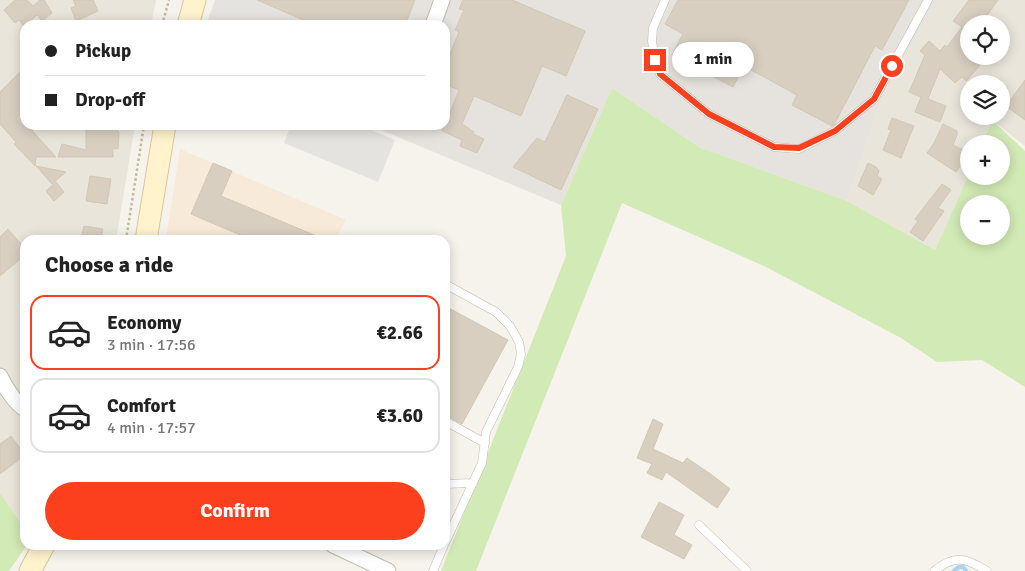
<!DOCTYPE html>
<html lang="en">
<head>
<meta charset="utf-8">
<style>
	:root { --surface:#fff; --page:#f6f6f6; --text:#222; --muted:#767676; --line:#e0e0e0; --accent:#fc3f1d }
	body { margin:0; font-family:Signika,sans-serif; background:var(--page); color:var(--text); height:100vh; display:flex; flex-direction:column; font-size:19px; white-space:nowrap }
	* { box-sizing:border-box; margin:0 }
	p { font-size:16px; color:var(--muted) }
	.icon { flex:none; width:28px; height:28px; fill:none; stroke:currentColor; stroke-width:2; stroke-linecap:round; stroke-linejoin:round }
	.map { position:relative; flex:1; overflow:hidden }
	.panel { position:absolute; left:20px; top:235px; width:430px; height:315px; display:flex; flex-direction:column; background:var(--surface); border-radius:15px; box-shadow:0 2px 12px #0003 }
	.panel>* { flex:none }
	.hud { position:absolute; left:20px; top:20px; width:430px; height:110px; border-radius:15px; box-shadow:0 2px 12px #0003; display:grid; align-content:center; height:110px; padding:0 25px; background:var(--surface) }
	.controls { position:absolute; left:960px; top:15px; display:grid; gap:10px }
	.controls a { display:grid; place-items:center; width:50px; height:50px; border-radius:50%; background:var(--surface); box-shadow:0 2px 12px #0003; font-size:25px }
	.end { position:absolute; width:22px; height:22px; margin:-11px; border:6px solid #fc3f1d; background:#fff; box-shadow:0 0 0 2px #fff }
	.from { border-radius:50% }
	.bubble { position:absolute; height:35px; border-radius:18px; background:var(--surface); box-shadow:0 2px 12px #0003; font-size:16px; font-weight:800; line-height:35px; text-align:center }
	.hud b { display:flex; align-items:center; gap:18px; height:48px; font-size:19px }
	.hud b+b { border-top:1px solid var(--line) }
	.hud i { width:12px; height:12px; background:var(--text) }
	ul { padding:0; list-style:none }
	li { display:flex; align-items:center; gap:15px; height:75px; margin:0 10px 8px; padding:0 15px; border:2px solid var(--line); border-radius:15px }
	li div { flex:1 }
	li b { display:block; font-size:19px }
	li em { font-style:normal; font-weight:800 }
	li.selected { border-color:var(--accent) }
	li>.icon { width:45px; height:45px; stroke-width:1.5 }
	h2 { padding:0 25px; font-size:22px; line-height:60px }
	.cta { display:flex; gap:10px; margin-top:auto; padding:10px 25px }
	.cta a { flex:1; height:58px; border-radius:30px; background:var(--accent); color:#fff; font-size:20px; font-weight:800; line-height:58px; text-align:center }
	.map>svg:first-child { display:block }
	.residential { fill:#eae5da; fill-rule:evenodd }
	.commercial { fill:#f7ead8 }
	.industrial { fill:#e6e2dd }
	.green { fill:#d2eab5; fill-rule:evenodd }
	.parking { fill:#e5e3e0 }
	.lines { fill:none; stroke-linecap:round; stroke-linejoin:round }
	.stream { stroke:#a9d4f2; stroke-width:4.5 }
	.building { fill:#d8cfc1; stroke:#d3c7b4 }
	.lane-casing { stroke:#c2bbae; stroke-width:9 }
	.street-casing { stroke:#c2bbae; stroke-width:17 }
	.secondary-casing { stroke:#d6c79b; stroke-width:23 }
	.path { stroke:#c4b79f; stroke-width:2.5; stroke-dasharray:2.5 2.5; stroke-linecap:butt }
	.lane { stroke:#fff; stroke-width:8 }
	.street { stroke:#fff; stroke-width:15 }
	.secondary { stroke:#fff3cd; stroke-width:21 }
	.route { stroke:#fc3f1d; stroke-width:6 }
</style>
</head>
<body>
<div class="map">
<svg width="1025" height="571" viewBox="0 0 1025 571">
	<rect width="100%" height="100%" fill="#f6f3ec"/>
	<path class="residential" d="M0 0H156L151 25H25V125H135L116 240H25V529L0 493Z
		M936 0H1025V146L992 120 982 144H969V174L935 250 847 201 877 110ZM969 24H1001V56H969ZM969 84H1001V116H969Z"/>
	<path class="commercial" d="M180 149 346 220 335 240H168L166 239Z"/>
	<path class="industrial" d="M215 0H936L877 110 847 201 699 147 612 88 561 205 369 125H445V25H206Z"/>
	<path class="green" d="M612 88 699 147 847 201 935 250 969 174V176H1001V144H982L992 120 1025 151V387L982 360 937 362 901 338 764 266 622 203 476 571H441L566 256 561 205ZM969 204H1001V236H969Z
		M0 493 25 529V545H27L9 571H0Z"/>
	<path class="parking" d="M223 0H263L261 7 306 25H213Z
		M291 125H359L395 140 378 182 284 143Z"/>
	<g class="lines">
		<path class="stream" d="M954 571 959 567H963L966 571"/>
	</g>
	<path class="building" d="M15 0H27L33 6 40 0H44L52 13 42 21 37 15 24 26 19 20 15 23 4 10Z
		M73 0H93L98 11 76 21 71 8 76 6Z
		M257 0H415L405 25H315Z
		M463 0H512L585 31 566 76 542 66 521 116 474 96 462 124 474 132 473 134 484 139 477 153 460 146 462 140 442 131 445 125 459 90 445 84V66L459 32 455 30 464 10 459 9Z
		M678 0H909L882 50 875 46 834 125 832 126 792 105 797 95 744 66 733 87 672 55 683 34 665 24Z
		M969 0H998L988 14 984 17 994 24H969V56H987L976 70 966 81 962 77 955 83 940 69 928 99 946 106 940 122 915 112 921 97 909 92 925 55 920 51 929 41 940 51 945 45 947 47 962 27 953 21Z
		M25 67V125H27L56 157H36L35 166 14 144 16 142 0 124V92Z
		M1025 80V120L1006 106Z
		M567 95 598 109 561 190 513 167 537 138 545 142Z
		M892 118 914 126 901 158 883 150 891 130 888 129Z
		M943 124 957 131V135L953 145 969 153 956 172 927 153 934 143Z
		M99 125H112L119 132 118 149 113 148V157H58L62 144 86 150V129H99Z
		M213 163 232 171 221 196 326 240H252L191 214Z
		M868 163 876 167 879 171 877 176 882 179 873 195 858 186Z
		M36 166 66 172 52 184Z
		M90 176 111 179 107 204 86 201Z
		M56 182 64 192 54 201 46 191Z
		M942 184 951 190 938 208 944 211 923 241 910 232 918 221 915 219Z
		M84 226 103 229 101 240H81Z
		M8 229 25 249V255L0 276V237Z
		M445 306 508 340 462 424 445 415Z
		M653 419 663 424 653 449 683 463 687 458 712 475 730 489 717 508 666 472 662 480 647 473 652 464 637 458Z
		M11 436 25 455 0 474V444Z
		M659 502 684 515 674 535 692 545 684 559 641 537Z"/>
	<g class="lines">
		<defs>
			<path id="lane" d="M665 0 653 28 652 41 655 60 660 74 709 114 774 147 799 149 835 131 874 99 928 0
				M445 284 496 312 510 326 519 342 521 354 518 367 486 432 482 463 445 543
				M445 421 485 443
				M445 484 473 483
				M699 525 747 571
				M433 571 444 545
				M934 571C955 554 966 558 987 571"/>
			<path id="street" d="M433 25 442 0
				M0 376C5 387 15 403 25 409
				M333 545 388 571"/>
			<path id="secondary" d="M188 25 195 0
				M146 240 165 125
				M30 571 44 545"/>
		</defs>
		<use href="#lane" class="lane-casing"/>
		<use href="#street" class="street-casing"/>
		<use href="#secondary" class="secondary-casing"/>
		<path class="path" d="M162 25 169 0
			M126 240 144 125"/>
		<use href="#lane" class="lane"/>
		<use href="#street" class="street"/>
		<use href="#secondary" class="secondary"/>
	</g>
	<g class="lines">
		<path class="route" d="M655 60 660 74 709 114 774 147 799 148 835 131 874 99 892 66"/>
	</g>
</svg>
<div class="controls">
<a><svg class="icon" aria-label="locate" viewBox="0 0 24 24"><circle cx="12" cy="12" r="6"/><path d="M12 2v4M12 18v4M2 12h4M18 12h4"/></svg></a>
<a><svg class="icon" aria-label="layers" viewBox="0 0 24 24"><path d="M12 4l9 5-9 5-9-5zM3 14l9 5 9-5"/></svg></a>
<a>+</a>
<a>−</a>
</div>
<i class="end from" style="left:892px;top:66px"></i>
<i class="end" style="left:655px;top:60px"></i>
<div class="bubble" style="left:672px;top:42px;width:82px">1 min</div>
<div class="hud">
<b><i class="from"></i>Pickup</b>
<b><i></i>Drop-off</b>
</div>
<section class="panel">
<h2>Choose a ride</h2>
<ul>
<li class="selected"><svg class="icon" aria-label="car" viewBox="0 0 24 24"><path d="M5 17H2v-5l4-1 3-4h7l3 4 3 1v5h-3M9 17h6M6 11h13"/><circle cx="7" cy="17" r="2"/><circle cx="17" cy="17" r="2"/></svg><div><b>Economy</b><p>3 min · 17:56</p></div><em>€2.66</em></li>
<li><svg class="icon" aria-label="car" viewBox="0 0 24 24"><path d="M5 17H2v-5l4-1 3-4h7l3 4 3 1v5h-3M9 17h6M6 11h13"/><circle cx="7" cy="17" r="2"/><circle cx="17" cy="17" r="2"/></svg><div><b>Comfort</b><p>4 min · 17:57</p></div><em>€3.60</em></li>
</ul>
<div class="cta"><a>Confirm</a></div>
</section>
</div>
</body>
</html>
